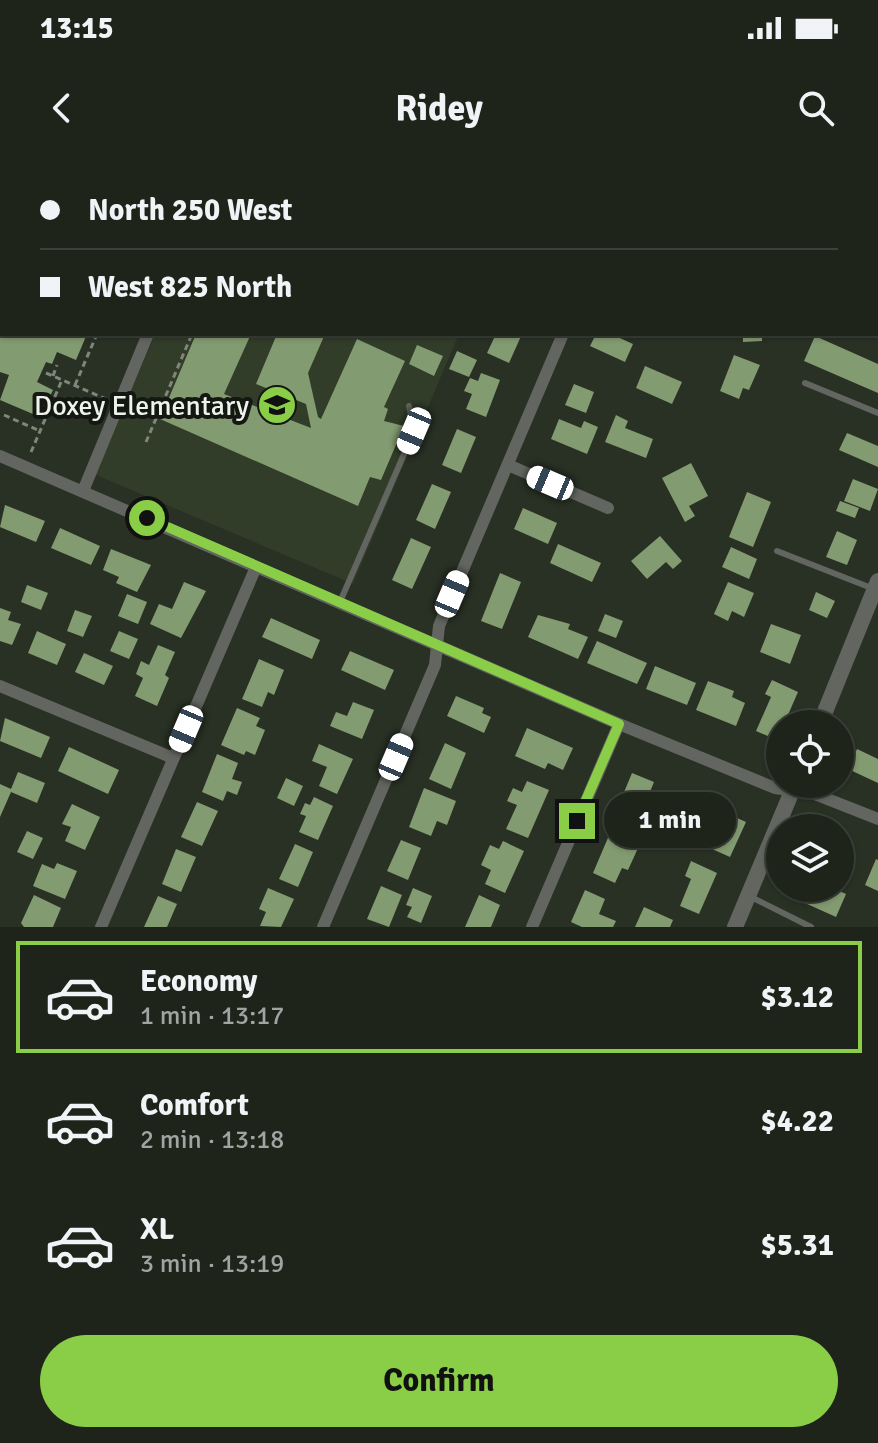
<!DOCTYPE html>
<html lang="en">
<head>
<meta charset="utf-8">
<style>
	:root { --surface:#1f241b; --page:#272c24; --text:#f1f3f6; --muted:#a1a4a3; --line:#3c413a; --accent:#8ace47 }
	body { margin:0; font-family:Signika,sans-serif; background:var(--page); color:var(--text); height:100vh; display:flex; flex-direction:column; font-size:30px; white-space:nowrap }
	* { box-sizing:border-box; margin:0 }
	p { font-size:26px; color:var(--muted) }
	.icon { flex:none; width:44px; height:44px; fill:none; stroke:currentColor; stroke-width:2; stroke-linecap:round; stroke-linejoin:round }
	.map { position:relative; height:767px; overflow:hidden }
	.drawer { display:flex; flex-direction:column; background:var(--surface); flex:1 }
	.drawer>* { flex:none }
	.top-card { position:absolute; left:0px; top:0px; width:878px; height:176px; box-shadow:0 2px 6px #0004,0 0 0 2px var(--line); display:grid; align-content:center; height:176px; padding:0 40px; background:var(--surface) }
	.tools { position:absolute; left:766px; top:550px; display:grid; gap:16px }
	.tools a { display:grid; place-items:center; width:88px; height:88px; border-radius:50%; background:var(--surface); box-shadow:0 2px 6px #0004,0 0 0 2px var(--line); font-size:40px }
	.end { position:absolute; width:36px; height:36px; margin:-18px; border:10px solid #8ace47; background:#111; box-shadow:0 0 0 4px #111 }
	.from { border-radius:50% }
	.bubble { position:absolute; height:56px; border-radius:28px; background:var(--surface); box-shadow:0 2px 6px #0004,0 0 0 2px var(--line); font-size:26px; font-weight:800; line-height:56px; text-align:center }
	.car { position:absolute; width:24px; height:48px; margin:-24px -12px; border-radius:10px; box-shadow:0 0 6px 2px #0007; background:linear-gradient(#fff 24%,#345 0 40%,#fff 0 76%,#345 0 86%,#fff 0) }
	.top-card b { display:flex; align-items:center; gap:28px; height:76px; font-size:30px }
	.top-card b+b { border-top:2px solid var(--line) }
	.top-card i { width:20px; height:20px; background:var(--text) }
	ul { padding:14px 0 0; list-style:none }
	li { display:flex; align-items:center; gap:24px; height:112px; margin:0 16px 12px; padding:0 24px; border:4px solid transparent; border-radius:0px }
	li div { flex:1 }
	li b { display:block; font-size:30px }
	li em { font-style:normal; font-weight:800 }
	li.active { border-color:var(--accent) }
	li>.icon { width:72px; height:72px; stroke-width:1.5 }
	.button { display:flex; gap:16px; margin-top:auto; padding:16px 40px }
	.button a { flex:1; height:92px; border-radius:48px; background:var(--accent); color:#111; font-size:32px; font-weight:800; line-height:92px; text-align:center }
	.status { display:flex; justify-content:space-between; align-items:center; height:56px; padding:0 40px; background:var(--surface); direction:ltr }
	.status svg { height:22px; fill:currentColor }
	header { display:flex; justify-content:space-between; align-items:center; height:104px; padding:0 40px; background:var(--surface); font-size:36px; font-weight:800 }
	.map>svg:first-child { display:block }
	.built { fill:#313c29 }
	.green { fill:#475c35 }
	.building { fill:#839b71 }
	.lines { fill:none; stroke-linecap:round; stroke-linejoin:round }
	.path { stroke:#80867c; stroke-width:3; stroke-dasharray:6 4; stroke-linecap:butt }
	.service { stroke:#636660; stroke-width:6 }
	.minor { stroke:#636660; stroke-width:12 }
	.tertiary { stroke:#636660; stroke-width:16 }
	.route { stroke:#8ace47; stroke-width:10 }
	.labels { text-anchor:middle; stroke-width:8; stroke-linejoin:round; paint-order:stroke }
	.poi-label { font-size:28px; fill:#eef3eb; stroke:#141712; text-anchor:end }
</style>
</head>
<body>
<div class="status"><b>13:15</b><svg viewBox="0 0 49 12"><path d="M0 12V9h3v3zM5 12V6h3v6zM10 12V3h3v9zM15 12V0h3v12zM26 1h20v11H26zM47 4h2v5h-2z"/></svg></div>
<header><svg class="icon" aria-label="back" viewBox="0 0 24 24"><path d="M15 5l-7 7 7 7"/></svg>Ridey<svg class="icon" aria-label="search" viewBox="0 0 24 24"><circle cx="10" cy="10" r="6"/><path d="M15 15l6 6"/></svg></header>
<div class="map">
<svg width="878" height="767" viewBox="0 0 878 767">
	<rect width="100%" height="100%" fill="#293024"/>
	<path class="built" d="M155 174H459L353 424 96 315Z"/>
	<path class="green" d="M292 0H533L296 2Z"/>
	<path class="building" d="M0 174H87L76 200 57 192 52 204 46 202 37 222 53 230 40 257 0 240 9 215 0 212Z
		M196 174H251L224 234 311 268 306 244 256 224 277 174H325L308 213 318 257 321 259 357 179 405 201 384 247 388 249 384 261 404 266 381 320 370 317 358 346 160 259Z
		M496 174H522L509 203 487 193Z
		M596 174H611L633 184 625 202 590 186Z
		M743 174H762V181L743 182Z
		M815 176 878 204V233L804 201Z
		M417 185 443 196 434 216 409 204Z
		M457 191 477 200 469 217 449 209Z
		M734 195 760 205 749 230 743 228 739 239 720 231Z
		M645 206 682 222 672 244 636 228Z
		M481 213 500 220 486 257 466 249 472 234 464 231 470 218 478 221Z
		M574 224 594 232 586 253 565 245Z
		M616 255 628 261 625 268 653 279 646 298 605 282Z
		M559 259 581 268 584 261 598 267 587 294 551 279Z
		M457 269 476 277 461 313 442 305Z
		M847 273 878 286V307L839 290Z
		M691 303 708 336 689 346 695 356 685 362 662 318Z
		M853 319 878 329 870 351 844 341Z
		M432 324 451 332 435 369 416 360Z
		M747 332 771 342 753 387 729 377Z
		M840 341 859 348 855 358 836 351Z
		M5 345 45 361 36 382 0 367Z
		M523 348 557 363 548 384 514 369Z
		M60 368 100 386 91 405 51 388Z
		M837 371 857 380 847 405 826 397Z
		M660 376 682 401 673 409 666 402 647 419 631 401Z
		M411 378 431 387 412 429 392 420Z
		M558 384 601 403 592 422 550 403Z
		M731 387 757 399 749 419 722 407Z
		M111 389 151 405 137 432 116 423 119 417 103 410Z
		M500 413 521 422 502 469 481 461Z
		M184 422 206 431 181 478 150 464 159 444 172 449Z
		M728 422 754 433 744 457 732 451 728 461 714 454Z
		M27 425 48 433 41 450 21 442Z
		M816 432 835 441 827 458 809 450Z
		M127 434 147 442 138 464 118 456Z
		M0 448 11 452 8 460 21 464 12 485 0 481Z
		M75 450 92 456 83 477 67 471Z
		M605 454 623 461 616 478 598 471Z
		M538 455 570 464 568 469 588 477 578 499 528 477Z
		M271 458 320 480 312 499 262 477Z
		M771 464 801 475 790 504 760 492Z
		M37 471 66 484 57 505 28 493Z
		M119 471 138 479 129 499 110 491Z
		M597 481 647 503 637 524 587 503Z
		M158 485 175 492 165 515 169 518 157 546 135 536 143 518 136 514 141 501 149 505Z
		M350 491 394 510 385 530 341 510Z
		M84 493 113 506 104 525 75 512Z
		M259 499 284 510 274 535 268 532 262 547 242 539Z
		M655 506 696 523 687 545 646 529Z
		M772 520 798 532 784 564H780L777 580 756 571 771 537 765 534Z
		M708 521 734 531 732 537 745 543 736 566 696 550Z
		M456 536 484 548 482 553 491 557 484 573 447 556Z
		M353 542 374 550 362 579 330 566 336 552 347 556Z
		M237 548 260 558 256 566 265 570 255 595 246 591 244 595 221 585Z
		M5 558 50 577 41 598 0 581Z
		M527 568 573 588 563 610 548 603 545 609 515 596Z
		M445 583 466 593 451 629 429 619Z
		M319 584 353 599 337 634 319 626 327 607 312 601Z
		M69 587 119 610 108 634 58 611Z
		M857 589 878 599V623L848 609Z
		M217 594 238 603 232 619 242 622 237 635 227 631 223 641 202 632Z
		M18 612 45 623 37 643 11 632 0 657V624L11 629Z
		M632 613 654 622 634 671 612 661Z
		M286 618 303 626 294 646 277 638Z
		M527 621 549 630 528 678 506 669 517 645 507 641 513 628 522 632Z
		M424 628 456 641 447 665 437 661 431 676 409 667Z
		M674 630 746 662 730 697 658 665Z
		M314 637 333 646 318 680 299 672 306 656 300 654 305 643 310 645Z
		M197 642 218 651 202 686 181 677Z
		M72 644 100 657 85 690 65 681 71 667 62 664Z
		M27 671 43 678 33 699 17 692Z
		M610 673 639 686 628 710 622 708 615 723 593 713Z
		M401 680 421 688 408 720 387 711Z
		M503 681 524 691 505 733 485 724 491 710 481 705 490 685 499 689Z
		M295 684 313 692 298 727 279 719Z
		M176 689 196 697 181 732 162 724Z
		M876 699 878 700V731L865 725Z
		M691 701 717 713 699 754 680 746 691 719 685 716Z
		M57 703 77 711 65 739 33 726 42 704 54 709Z
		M381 726 402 735 389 767 367 759Z
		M268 728 294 739 281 767 260 766 266 752 259 749Z
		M413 728 432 736 421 763 407 757 412 747 406 745Z
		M801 728H833L846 734 836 757 796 739Z
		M585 730 605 739 599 754 616 761 613 767H582L571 762Z
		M34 735 61 748 53 767H24L21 763Z
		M479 735 500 745 491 767H465Z
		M158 736 177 744 167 767H144Z
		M644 747 673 760 670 767H635Z"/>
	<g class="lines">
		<path class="path" d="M297 0 301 2
			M513 2 514 0
			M46 213 106 239
			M53 216 57 205
			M75 225 97 174
			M4 255 40 271
			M146 282 192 174
			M31 292 62 220"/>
		<path class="service" d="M31 2 32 0
			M0 49 2 47
			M805 223 878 253
			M777 391 874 429
			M340 442 414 271 409 246
			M749 736 811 767"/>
		<path class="minor" d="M64 0 68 2
			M220 2 221 0
			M636 2 637 0
			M0 296 619 564 775 628 812 633 878 659
			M508 305 608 348
			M83 331 148 174
			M0 526 173 598
			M101 767 256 407
			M323 767 435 505 439 466 563 174
			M532 767 619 564"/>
		<path class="tertiary" d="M820 564 878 421
			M735 767 795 624"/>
	</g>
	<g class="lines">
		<path class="route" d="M147 358 619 564 577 661"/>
	</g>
	<defs>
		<symbol id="school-disc" viewBox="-11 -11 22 22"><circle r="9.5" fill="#8ace47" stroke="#141712"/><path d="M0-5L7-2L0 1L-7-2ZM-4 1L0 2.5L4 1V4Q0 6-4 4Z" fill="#111"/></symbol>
	</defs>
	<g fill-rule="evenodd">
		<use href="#school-disc" x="255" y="223" width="44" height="44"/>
	</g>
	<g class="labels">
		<g class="poi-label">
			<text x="249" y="255">Doxey Elementary</text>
		</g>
	</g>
</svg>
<div class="tools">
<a><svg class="icon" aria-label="locate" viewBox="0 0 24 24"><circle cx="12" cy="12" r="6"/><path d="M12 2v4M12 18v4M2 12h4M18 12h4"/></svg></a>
<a><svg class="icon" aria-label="layers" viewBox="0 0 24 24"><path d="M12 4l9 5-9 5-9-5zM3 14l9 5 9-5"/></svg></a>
</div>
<i class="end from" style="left:147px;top:358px"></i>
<i class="end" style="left:577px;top:661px"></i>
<div class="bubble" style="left:604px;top:632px;width:132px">1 min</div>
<i class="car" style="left:414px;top:271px;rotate:203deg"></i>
<i class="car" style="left:550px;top:323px;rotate:293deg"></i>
<i class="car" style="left:452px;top:434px;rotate:23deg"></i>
<i class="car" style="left:186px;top:569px;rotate:203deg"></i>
<i class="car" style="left:396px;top:597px;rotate:23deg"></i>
<div class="top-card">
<b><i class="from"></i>North 250 West</b>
<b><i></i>West 825 North</b>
</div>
</div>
<section class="drawer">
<ul>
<li class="active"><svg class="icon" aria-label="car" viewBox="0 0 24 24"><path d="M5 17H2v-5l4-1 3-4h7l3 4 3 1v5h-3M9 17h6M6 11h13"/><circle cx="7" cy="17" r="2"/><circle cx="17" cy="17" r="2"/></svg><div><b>Economy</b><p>1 min · 13:17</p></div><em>$3.12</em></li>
<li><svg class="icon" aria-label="car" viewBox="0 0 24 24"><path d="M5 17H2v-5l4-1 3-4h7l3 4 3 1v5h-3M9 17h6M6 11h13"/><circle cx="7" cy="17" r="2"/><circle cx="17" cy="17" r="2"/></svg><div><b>Comfort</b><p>2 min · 13:18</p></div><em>$4.22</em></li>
<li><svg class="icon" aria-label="car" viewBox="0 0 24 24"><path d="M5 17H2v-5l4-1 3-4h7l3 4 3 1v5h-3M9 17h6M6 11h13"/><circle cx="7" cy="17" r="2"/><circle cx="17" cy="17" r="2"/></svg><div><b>XL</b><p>3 min · 13:19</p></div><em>$5.31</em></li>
</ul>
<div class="button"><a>Confirm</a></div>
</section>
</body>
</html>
